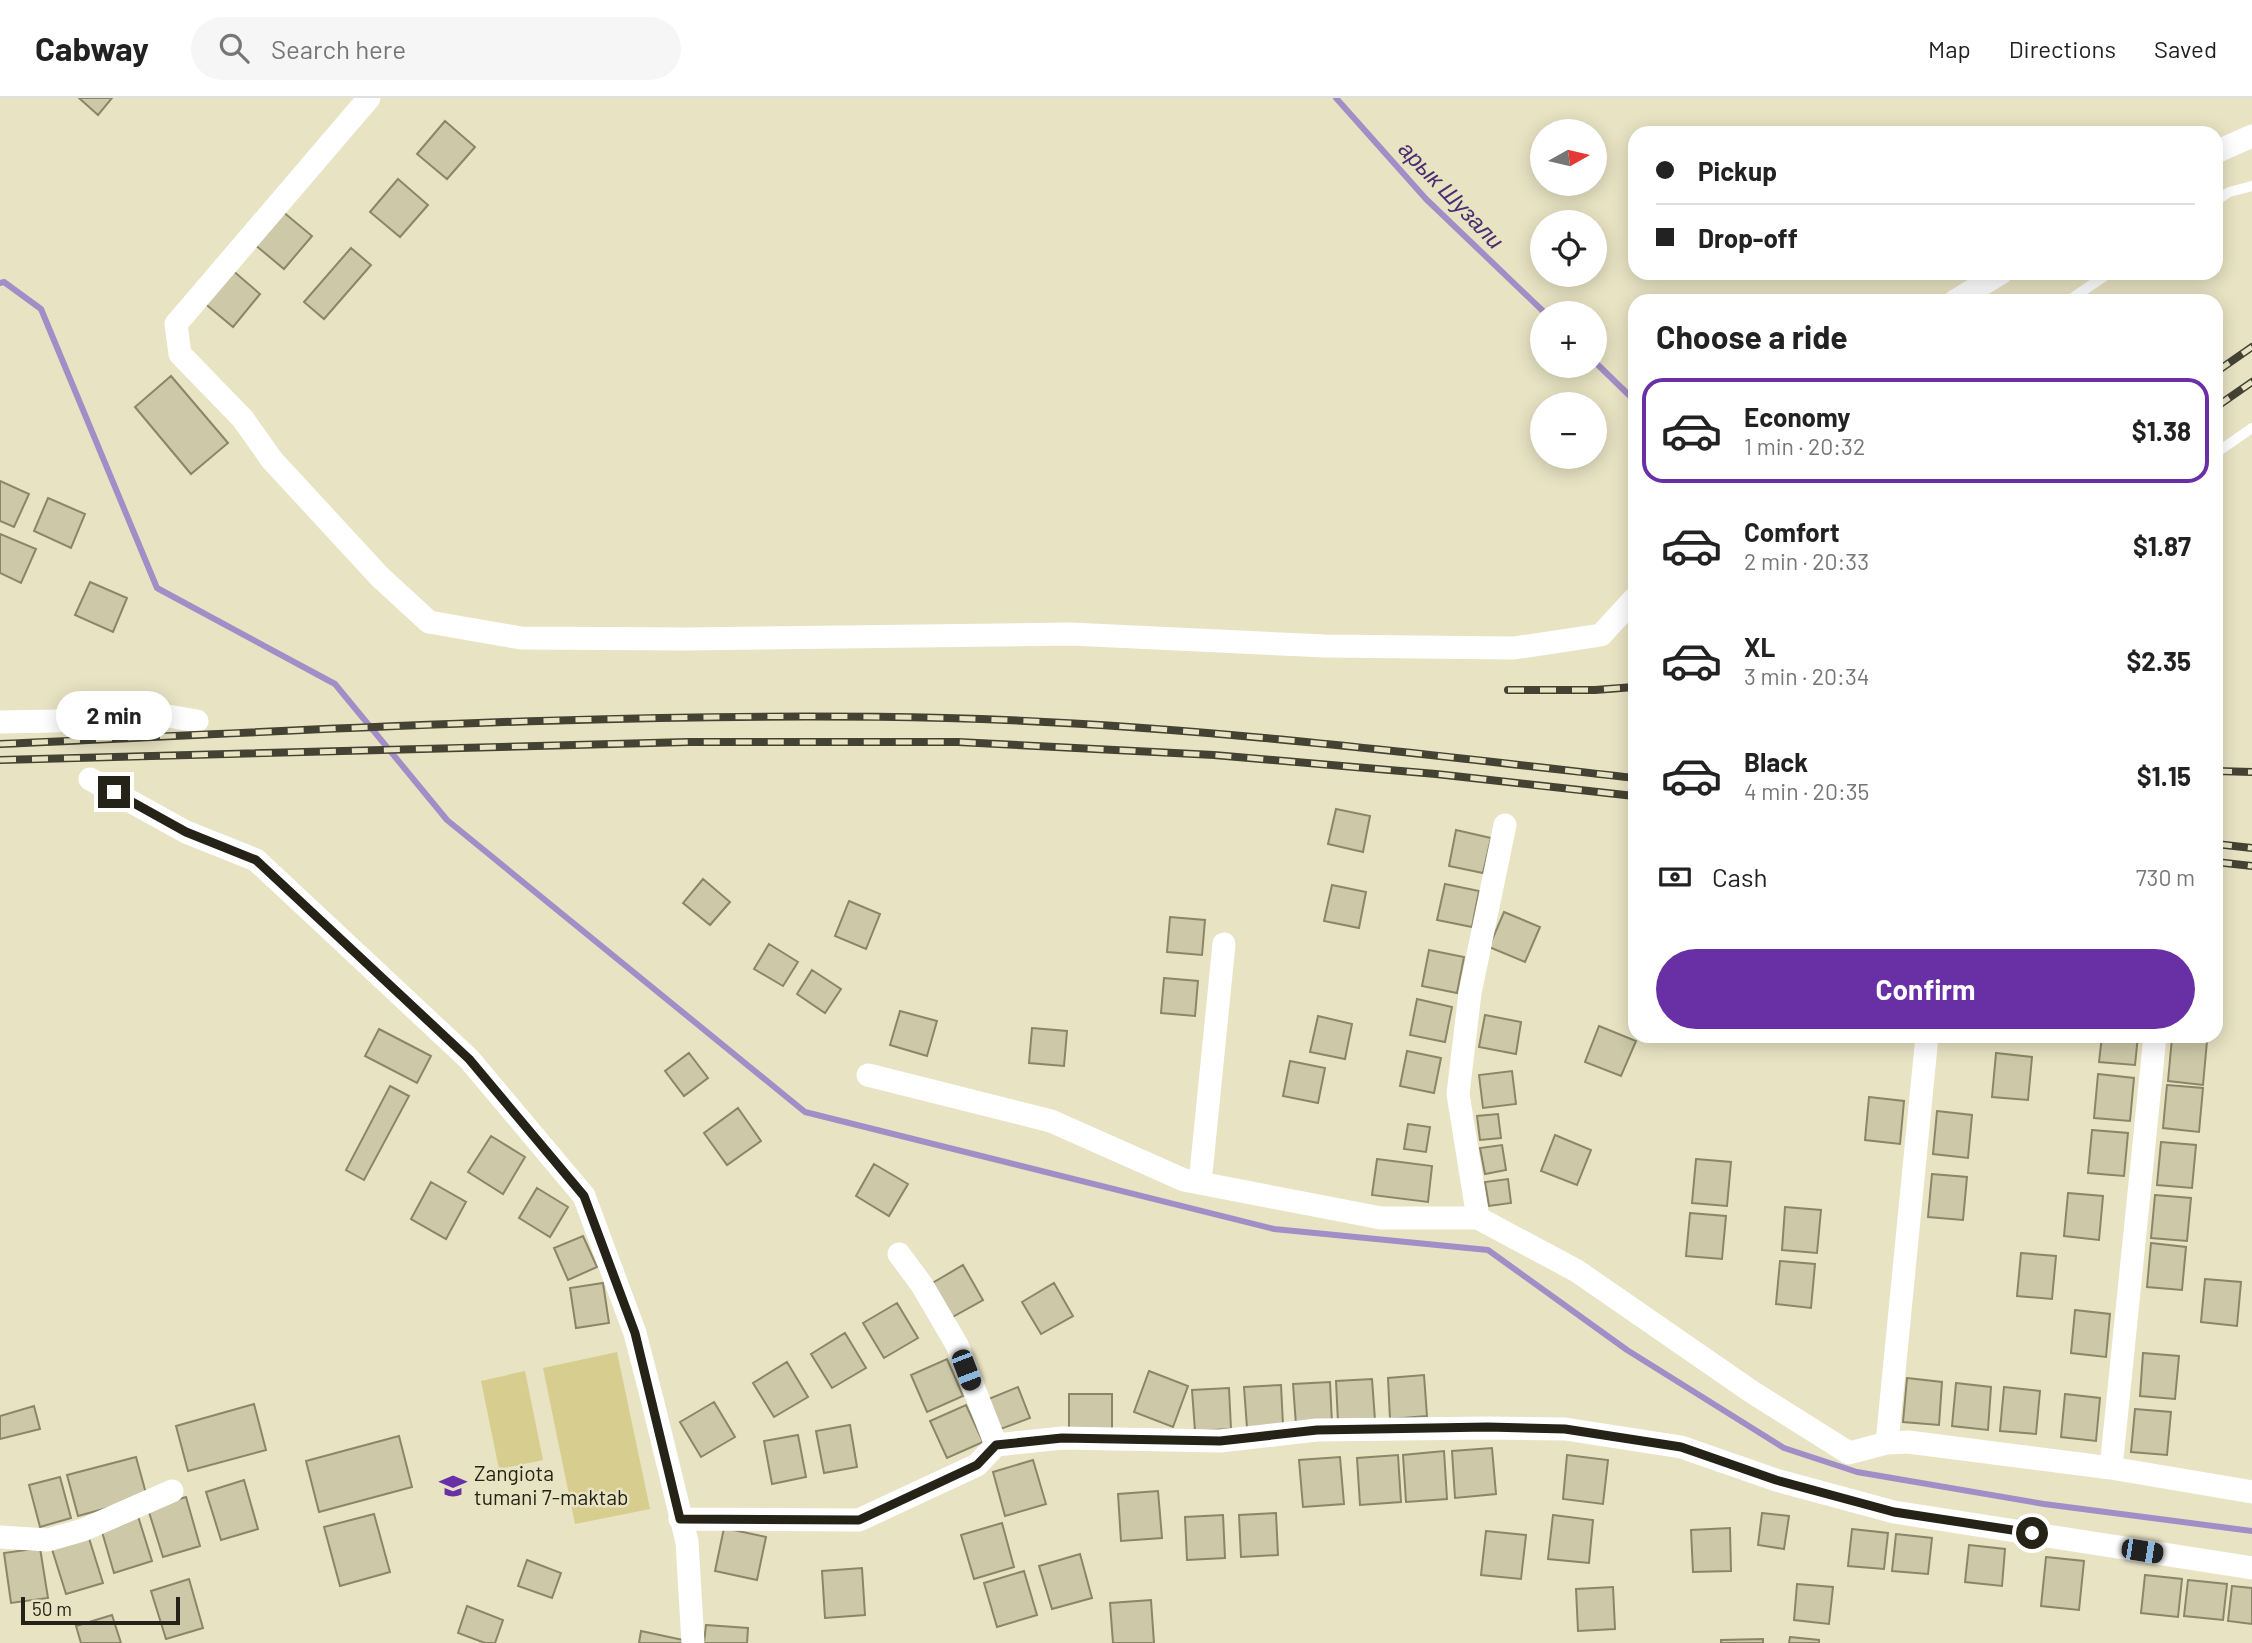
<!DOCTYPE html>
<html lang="en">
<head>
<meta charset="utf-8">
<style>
	:root { --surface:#fff; --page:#f6f6f6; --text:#222; --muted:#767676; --line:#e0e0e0; --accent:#6930a6 }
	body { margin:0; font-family:Barlow,sans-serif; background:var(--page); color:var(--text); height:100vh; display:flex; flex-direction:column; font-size:26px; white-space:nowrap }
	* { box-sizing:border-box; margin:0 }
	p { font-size:23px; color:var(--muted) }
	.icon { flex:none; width:38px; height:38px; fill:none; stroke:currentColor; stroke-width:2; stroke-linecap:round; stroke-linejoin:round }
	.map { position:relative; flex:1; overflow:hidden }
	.side { position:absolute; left:1628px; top:196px; width:595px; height:749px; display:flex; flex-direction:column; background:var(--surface); border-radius:21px; box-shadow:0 4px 18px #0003 }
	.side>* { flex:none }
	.banner { position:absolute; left:1628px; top:28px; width:595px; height:154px; border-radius:21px; box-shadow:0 4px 18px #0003; display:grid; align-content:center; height:154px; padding:0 28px; background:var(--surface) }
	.needle { width:46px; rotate:82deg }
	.controls { position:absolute; left:1530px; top:21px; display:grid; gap:14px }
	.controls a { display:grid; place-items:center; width:77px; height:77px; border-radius:50%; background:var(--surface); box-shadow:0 4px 18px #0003; font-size:35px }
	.scale { position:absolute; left:21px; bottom:18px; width:159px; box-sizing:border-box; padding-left:7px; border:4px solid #252317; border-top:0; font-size:19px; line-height:24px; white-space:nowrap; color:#252317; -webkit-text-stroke:5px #e8e3c3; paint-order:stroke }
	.end { position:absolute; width:32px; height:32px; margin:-16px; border:9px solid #252317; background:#fff; box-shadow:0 0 0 4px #fff }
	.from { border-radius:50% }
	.bubble { position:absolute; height:49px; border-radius:24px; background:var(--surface); box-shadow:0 4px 18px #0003; font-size:23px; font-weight:700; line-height:49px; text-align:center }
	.car { position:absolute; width:21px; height:42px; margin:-21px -10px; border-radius:9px; box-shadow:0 0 5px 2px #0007; background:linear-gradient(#222 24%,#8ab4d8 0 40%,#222 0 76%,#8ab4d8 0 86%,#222 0) }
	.banner b { display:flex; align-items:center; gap:24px; height:66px; font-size:26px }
	.banner b+b { border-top:2px solid var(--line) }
	.banner i { width:18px; height:18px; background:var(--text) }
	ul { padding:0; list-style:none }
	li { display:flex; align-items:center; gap:21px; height:105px; margin:0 14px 10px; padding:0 14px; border:4px solid transparent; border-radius:21px }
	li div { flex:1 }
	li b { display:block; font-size:26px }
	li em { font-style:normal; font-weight:700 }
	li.active { border-color:var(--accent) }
	li>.icon { width:63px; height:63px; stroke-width:1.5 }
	h2 { padding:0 28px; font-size:32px; line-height:84px }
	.pay { display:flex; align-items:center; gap:18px; height:77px; padding:0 28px; font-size:26px }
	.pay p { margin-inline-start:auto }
	.primary-button { display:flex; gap:14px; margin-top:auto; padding:14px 28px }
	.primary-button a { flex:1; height:80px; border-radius:42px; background:var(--accent); color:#fff; font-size:28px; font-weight:700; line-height:80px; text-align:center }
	header { display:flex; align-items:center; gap:42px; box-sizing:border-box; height:98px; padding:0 35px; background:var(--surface); border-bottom:2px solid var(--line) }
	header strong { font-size:33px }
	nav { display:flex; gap:38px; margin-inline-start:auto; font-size:24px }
	.search { width:490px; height:63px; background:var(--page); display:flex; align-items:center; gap:18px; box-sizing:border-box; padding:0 24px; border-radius:38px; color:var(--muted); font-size:26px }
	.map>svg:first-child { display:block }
	.green { fill:#d7cd8e }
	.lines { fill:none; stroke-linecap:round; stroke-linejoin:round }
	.stream { stroke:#a38dc7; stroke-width:6 }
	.building { fill:#ccc8a8; stroke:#8b8669; stroke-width:2 }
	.lane { stroke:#fff; stroke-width:10 }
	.street { stroke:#fff; stroke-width:23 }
	.rail-casing { stroke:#444233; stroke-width:8 }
	.rail { stroke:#e8e3c3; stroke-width:5; stroke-dasharray:16; stroke-linecap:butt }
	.route { stroke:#252317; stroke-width:9 }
	.labels { text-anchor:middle; stroke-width:5; stroke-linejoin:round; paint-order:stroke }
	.poi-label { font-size:21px; fill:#252317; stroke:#e8e3c3; text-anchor:start }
	.water-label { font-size:23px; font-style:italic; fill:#4b2c72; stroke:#e8e3c3 }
</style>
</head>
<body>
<header>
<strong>Cabway</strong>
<div class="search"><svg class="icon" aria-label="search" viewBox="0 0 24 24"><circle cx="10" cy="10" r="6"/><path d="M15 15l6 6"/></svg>Search here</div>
<nav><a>Map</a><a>Directions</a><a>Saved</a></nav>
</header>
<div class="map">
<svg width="2252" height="1545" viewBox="0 0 2252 1545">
	<rect width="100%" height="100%" fill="#e8e3c3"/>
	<path class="green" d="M617 1254 650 1411 575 1426 543 1270Z
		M525 1273 543 1362 499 1371 481 1283Z"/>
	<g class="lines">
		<path class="stream" d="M1336 0 1426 101 1545 215
			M0 185 4 184 41 211 157 490 335 586 447 722 805 1014 1274 1131 1488 1152 1627 1252 1784 1350 1857 1374 2044 1406 2252 1433
			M1594 263 1634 302"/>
	</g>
	<path class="building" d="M79 0H112L98 17Z
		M445 23 475 49 447 81 417 56Z
		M398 81 428 107 400 139 370 114Z
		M282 113 312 138 284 171 254 146Z
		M351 150 371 167 324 221 304 204Z
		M231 171 260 196 233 229 203 204Z
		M171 278 228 345 191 376 135 309Z
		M0 383 29 396 14 429 0 423Z
		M48 400 85 416 71 450 34 433Z
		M0 436 36 451 21 485 0 475Z
		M90 484 127 500 113 534 75 517Z
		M1336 711 1370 718 1363 754 1328 746Z
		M1456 732 1491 740 1483 775 1449 768Z
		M703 781 730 804 710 827 683 805Z
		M1445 786 1479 793 1472 829 1437 822Z
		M1332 787 1366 794 1359 830 1324 823Z
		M849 803 880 816 866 851 835 838Z
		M1504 814 1540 829 1525 864 1489 849Z
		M1170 819 1205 822 1202 857 1167 854Z
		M769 846 798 864 783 888 754 871Z
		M1429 852 1464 859 1457 895 1422 888Z
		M812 872 841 891 825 915 797 896Z
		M1164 880 1198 883 1195 918 1161 915Z
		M1417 901 1452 909 1445 944 1410 937Z
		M900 913 937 923 927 958 890 947Z
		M1485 917 1521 924 1516 956 1479 949Z
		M1318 918 1352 926 1345 961 1310 954Z
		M1599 928 1636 943 1621 978 1585 964Z
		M1032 930 1067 933 1064 968 1029 965Z
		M379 931 431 958 417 985 365 958Z
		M2102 938H2138L2135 967 2099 964Z
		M2172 940 2207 943 2203 987 2168 983Z
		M1407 953 1441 960 1434 995 1400 988Z
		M689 955 708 980 684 998 665 973Z
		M1996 955 2032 959 2028 1002 1992 999Z
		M1290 963 1325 970 1318 1005 1283 998Z
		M1512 973 1516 1006 1483 1010 1479 977Z
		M2098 976 2134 980 2130 1023 2094 1020Z
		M2167 987 2203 990 2199 1034 2163 1030Z
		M390 988 409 998 364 1082 346 1072Z
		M1869 999 1904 1003 1900 1046 1865 1042Z
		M738 1010 761 1043 727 1067 704 1035Z
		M1937 1013 1972 1017 1968 1060 1933 1056Z
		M1498 1016 1501 1040 1480 1042 1477 1018Z
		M1408 1026 1430 1029 1426 1054 1404 1051Z
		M2092 1032 2128 1035 2124 1078 2088 1075Z
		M1555 1037 1591 1052 1577 1087 1541 1073Z
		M491 1038 525 1059 503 1096 468 1074Z
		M2161 1044 2196 1047 2192 1090 2157 1087Z
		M1502 1047 1506 1072 1485 1076 1480 1050Z
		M1377 1061 1432 1068 1428 1104 1372 1097Z
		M1696 1061 1731 1064 1727 1108 1692 1105Z
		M874 1066 908 1086 889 1118 856 1098Z
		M1932 1076 1967 1079 1963 1122 1928 1119Z
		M1508 1081 1511 1105 1489 1108 1485 1084Z
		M431 1084 466 1104 446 1141 411 1121Z
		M537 1090 568 1109 550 1139 519 1120Z
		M2068 1095 2103 1098 2099 1142 2064 1138Z
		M2155 1097 2191 1100 2187 1143 2151 1140Z
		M1785 1109 1821 1112 1817 1155 1782 1152Z
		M1690 1115 1726 1118 1722 1161 1686 1158Z
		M583 1138 597 1169 568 1182 554 1150Z
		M2151 1145 2186 1149 2182 1192 2147 1189Z
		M2021 1155 2056 1158 2052 1201 2017 1198Z
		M1780 1163 1815 1166 1811 1210 1776 1206Z
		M963 1167 983 1202 949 1221 929 1187Z
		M2205 1181 2241 1184 2237 1228 2201 1224Z
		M603 1185 609 1225 576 1230 570 1190Z
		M1054 1185 1073 1218 1041 1236 1022 1204Z
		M897 1205 918 1240 884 1260 863 1225Z
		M2075 1212 2110 1216 2106 1259 2071 1255Z
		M845 1235 866 1270 832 1290 811 1256Z
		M2143 1255 2179 1258 2175 1301 2140 1298Z
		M947 1261 963 1298 927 1314 911 1277Z
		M787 1264 808 1299 774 1319 753 1285Z
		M1149 1273 1188 1288 1173 1329 1134 1314Z
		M1424 1277 1427 1318 1390 1321 1388 1280Z
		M1907 1280 1942 1284 1939 1327 1903 1324Z
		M1372 1281 1375 1322 1338 1324 1336 1283Z
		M1330 1284 1332 1325 1296 1327 1293 1286Z
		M1956 1285 1991 1289 1988 1332 1952 1328Z
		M1281 1287 1283 1327 1247 1330 1244 1289Z
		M1018 1289 1030 1320 998 1332 986 1302Z
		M2004 1289 2040 1293 2036 1336 2000 1333Z
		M1229 1290 1231 1331 1195 1333 1192 1292Z
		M1069 1296H1112V1335L1069 1334Z
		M2065 1296 2100 1300 2096 1343 2061 1339Z
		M714 1304 735 1339 701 1359 680 1324Z
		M254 1306 266 1352 188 1373 176 1328Z
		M966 1307 983 1344 947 1360 930 1323Z
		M34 1308 40 1331 0 1341V1318Z
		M2135 1311 2171 1314 2167 1357 2131 1354Z
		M850 1327 857 1369 824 1375 816 1333Z
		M798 1337 806 1379 772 1386 764 1343Z
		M399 1338 412 1389 319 1414 306 1363Z
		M1492 1350 1496 1396 1455 1400 1452 1353Z
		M1444 1353 1447 1401 1406 1404 1403 1357Z
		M1398 1357 1401 1404 1360 1407 1357 1360Z
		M1567 1357 1608 1362 1603 1406 1563 1401Z
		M136 1359 147 1399 78 1418 67 1377Z
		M1340 1359 1344 1406 1303 1409 1299 1362Z
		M1033 1362 1046 1406 1005 1418 993 1374Z
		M60 1379 71 1420 40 1429 29 1387Z
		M244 1382 258 1431 221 1442 206 1394Z
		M1158 1393 1162 1440 1121 1443 1118 1396Z
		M186 1399 200 1448 163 1459 148 1411Z
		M137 1415 152 1463 114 1475 100 1427Z
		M1276 1415 1278 1457 1241 1459 1239 1417Z
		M1762 1415 1789 1418 1784 1451 1758 1447Z
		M374 1416 390 1474 340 1488 324 1429Z
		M1223 1417 1225 1460 1187 1462 1185 1419Z
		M1553 1417 1593 1422 1589 1465 1548 1461Z
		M1002 1425 1014 1469 974 1481 961 1437Z
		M724 1430 766 1439 757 1482 715 1473Z
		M1730 1430 1731 1473 1693 1474 1691 1432Z
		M1852 1431 1888 1435 1884 1471 1848 1468Z
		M1486 1433 1526 1437 1521 1481 1481 1477Z
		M1896 1436 1932 1440 1928 1476 1892 1473Z
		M88 1437 103 1485 66 1496 51 1448Z
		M1969 1447 2005 1451 2002 1488 1965 1484Z
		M40 1450 48 1500 11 1505 4 1455Z
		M1080 1456 1092 1500 1052 1511 1039 1468Z
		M2046 1459 2084 1463 2079 1512 2041 1508Z
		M527 1462 561 1475 552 1500 518 1488Z
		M862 1470 865 1517 825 1520 822 1473Z
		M1024 1473 1037 1517 997 1529 984 1485Z
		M2145 1477 2182 1481 2178 1519 2141 1515Z
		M189 1481 203 1530 166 1541 151 1493Z
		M2188 1482 2227 1486 2223 1522 2184 1518Z
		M1797 1486 1833 1489 1829 1526 1794 1522Z
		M2232 1488 2252 1490V1526L2228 1523Z
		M1613 1489 1615 1531 1578 1533 1576 1491Z
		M1151 1502 1154 1545H1113L1110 1505Z
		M467 1508 503 1522 495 1545H485L458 1535Z
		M112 1517 121 1545H81L76 1528Z
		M706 1527 748 1530 747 1545H704Z
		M641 1533 683 1542 682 1545H639Z
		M1790 1539 1819 1542V1545H1789Z
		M1763 1541V1545H1721V1542Z"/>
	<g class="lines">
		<path class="lane" d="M2216 103 2229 94 2252 88
			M2068 203 2109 175
			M2216 355 2252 330"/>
		<path class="street" d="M369 0 176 226 180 256 243 321 272 362 380 479 429 524 521 540 686 541 1071 536 1325 548 1514 550 1601 537 1634 501
			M2216 54 2252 38
			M1955 203 2001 175
			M0 624 55 623 139 613 197 623
			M90 681 186 734 256 762 469 961 584 1098 635 1235 653 1305 687 1444 693 1545
			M868 977 1051 1023 1184 1082 1381 1120H1478L1577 1173 1752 1294 1849 1355 1887 1345 1908 1344 2111 1370 2252 1394
			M1200 1085 1224 846
			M1478 1120 1458 996 1470 895 1505 727
			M899 1156 922 1187 957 1247 996 1347
			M1887 1345 1927 938
			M2111 1370 2155 938
			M680 1421 859 1422 977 1367 996 1347 1062 1340 1220 1343 1317 1332 1488 1330 1565 1331 1681 1349 1776 1382 1894 1414 2252 1470
			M0 1439 48 1442 83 1432 172 1393"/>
		<defs>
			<path id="rail" d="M2216 274 2252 249
				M2216 309 2252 284
				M1508 592H1595L1634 589
				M0 646C315 632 630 613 946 620 1177 626 1406 654 1634 680
				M0 662 688 644H958L1214 657 1436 676 1634 698
				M2216 673 2252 674
				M2216 746 2252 750
				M2216 764 2252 768"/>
		</defs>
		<use href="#rail" class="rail-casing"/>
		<use href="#rail" class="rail"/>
	</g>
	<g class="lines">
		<path class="route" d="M114 694 186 734 256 762 469 961 584 1098 635 1235 680 1421 859 1422 977 1367 996 1347 1062 1340 1220 1343 1317 1332 1488 1329 1565 1331 1681 1349 1776 1382 1894 1414 2032 1435"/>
	</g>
	<defs>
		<symbol id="school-bare" viewBox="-9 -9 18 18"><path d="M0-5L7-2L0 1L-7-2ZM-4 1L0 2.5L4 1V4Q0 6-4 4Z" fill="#6930a6" stroke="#e8e3c3" stroke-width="2.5" paint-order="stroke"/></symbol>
	</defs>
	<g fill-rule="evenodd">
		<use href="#school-bare" x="434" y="1369" width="38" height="38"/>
	</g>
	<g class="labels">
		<g class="poi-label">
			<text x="474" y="1383">Zangiota<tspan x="474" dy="24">tumani 7-maktab</tspan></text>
		</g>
		<g class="water-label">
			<text transform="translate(1451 97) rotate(46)" y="8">арык Шузали</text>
		</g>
	</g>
</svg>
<div class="controls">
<a><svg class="needle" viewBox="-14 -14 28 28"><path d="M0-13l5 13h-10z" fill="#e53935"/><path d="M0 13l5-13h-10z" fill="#767676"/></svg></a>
<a><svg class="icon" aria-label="locate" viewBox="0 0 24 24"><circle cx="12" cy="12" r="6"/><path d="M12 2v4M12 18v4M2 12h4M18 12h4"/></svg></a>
<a>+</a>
<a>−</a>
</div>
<div class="scale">50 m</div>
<i class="end from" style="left:2032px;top:1435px"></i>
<i class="end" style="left:114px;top:694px"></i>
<div class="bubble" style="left:56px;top:593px;width:116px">2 min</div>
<i class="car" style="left:966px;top:1272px;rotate:159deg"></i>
<i class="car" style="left:2142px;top:1453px;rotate:99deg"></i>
<div class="banner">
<b><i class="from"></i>Pickup</b>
<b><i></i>Drop-off</b>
</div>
<section class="side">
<h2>Choose a ride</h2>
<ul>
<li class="active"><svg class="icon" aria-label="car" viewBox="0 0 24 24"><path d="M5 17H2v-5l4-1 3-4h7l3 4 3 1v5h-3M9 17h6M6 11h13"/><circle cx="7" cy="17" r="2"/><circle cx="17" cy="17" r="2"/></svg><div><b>Economy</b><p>1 min · 20:32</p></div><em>$1.38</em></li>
<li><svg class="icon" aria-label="car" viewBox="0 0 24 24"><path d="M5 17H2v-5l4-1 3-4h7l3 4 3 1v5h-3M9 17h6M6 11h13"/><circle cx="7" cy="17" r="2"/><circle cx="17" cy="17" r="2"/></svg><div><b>Comfort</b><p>2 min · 20:33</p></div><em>$1.87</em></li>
<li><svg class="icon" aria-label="car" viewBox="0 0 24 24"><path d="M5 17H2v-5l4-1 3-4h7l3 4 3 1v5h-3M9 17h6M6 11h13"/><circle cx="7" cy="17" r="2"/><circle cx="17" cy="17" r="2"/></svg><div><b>XL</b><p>3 min · 20:34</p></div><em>$2.35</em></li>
<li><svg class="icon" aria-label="car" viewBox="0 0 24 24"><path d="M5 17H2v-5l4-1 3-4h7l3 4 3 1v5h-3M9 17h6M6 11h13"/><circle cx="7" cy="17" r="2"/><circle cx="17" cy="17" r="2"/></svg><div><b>Black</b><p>4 min · 20:35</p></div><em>$1.15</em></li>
</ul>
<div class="pay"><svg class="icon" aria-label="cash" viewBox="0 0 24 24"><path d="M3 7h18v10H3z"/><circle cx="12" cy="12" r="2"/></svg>Cash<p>730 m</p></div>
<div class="primary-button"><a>Confirm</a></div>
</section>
</div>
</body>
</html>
